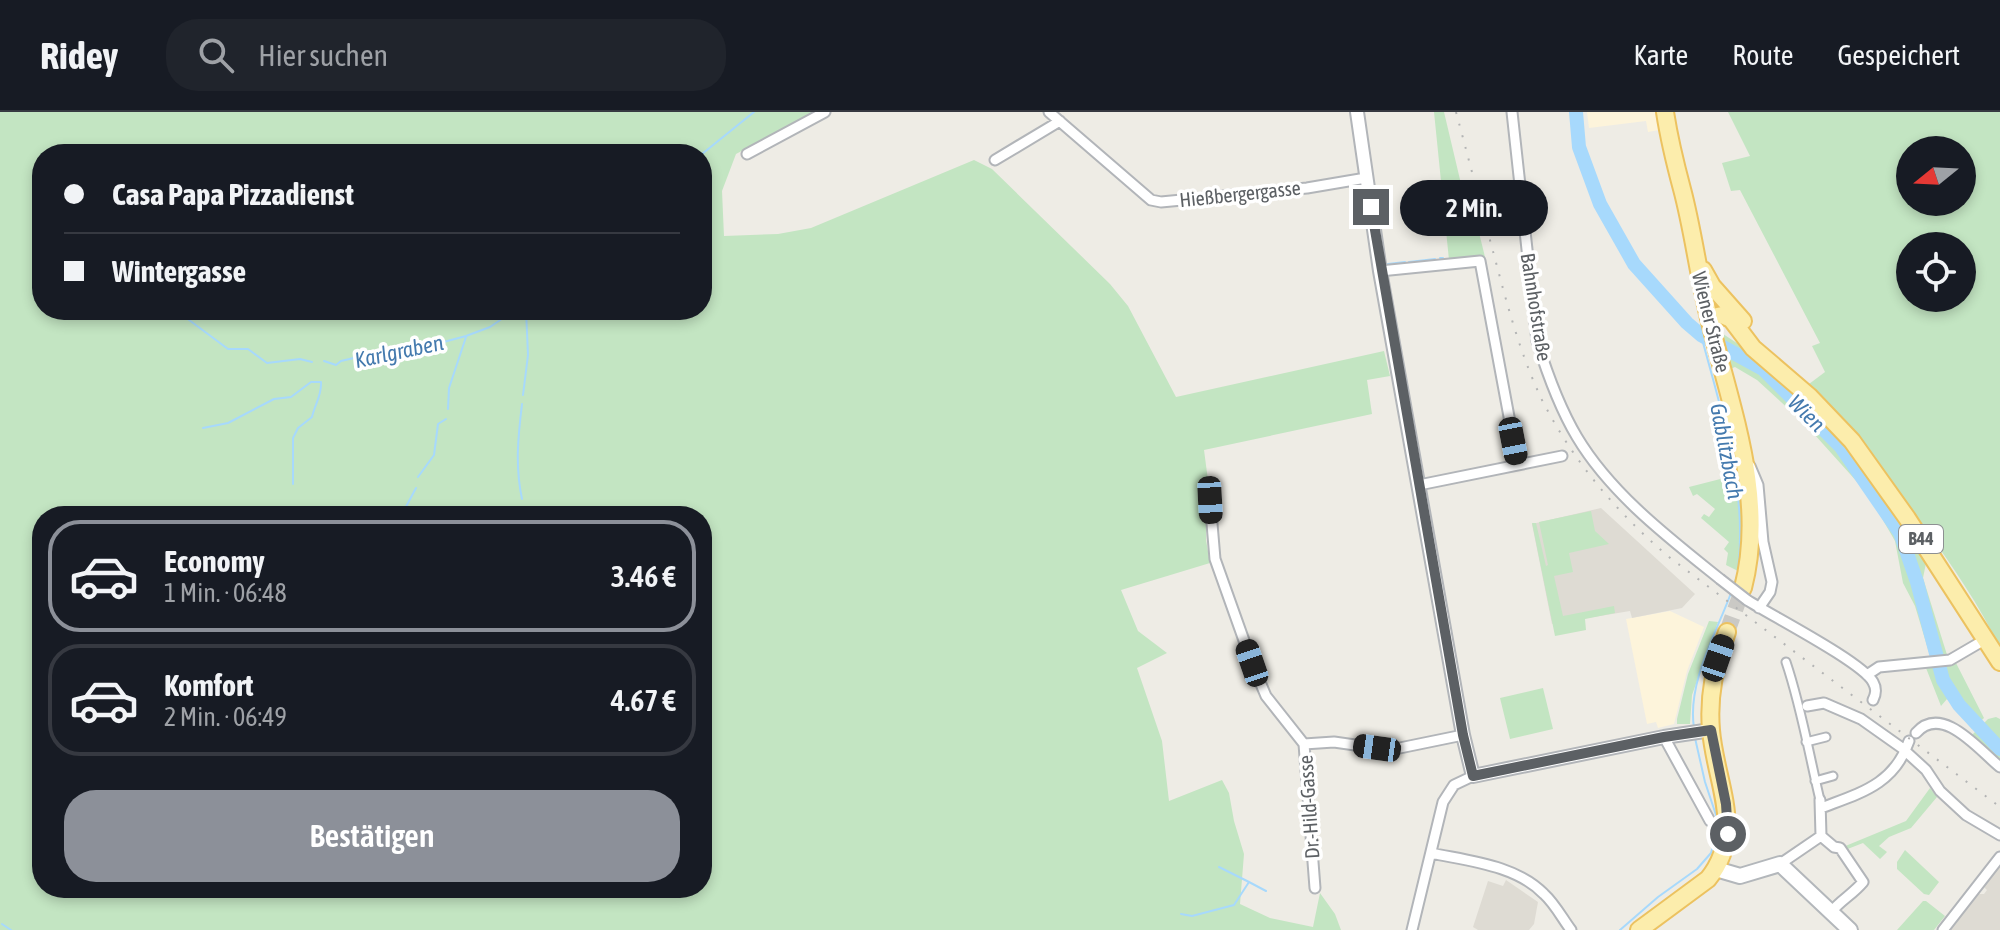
<!DOCTYPE html>
<html lang="de">
<head>
<meta charset="utf-8">
<style>
	:root { --surface:#171b24; --page:#20242c; --text:#f1f3f6; --muted:#9ea1a6; --line:#363941; --accent:#8c9099 }
	body { margin:0; font-family:"Asap Condensed",sans-serif; background:var(--page); color:var(--text); height:100vh; display:flex; flex-direction:column; font-size:30px; white-space:nowrap }
	* { box-sizing:border-box; margin:0 }
	p { font-size:26px; color:var(--muted) }
	.icon { flex:none; width:44px; height:44px; fill:none; stroke:currentColor; stroke-width:2; stroke-linecap:round; stroke-linejoin:round }
	.map { position:relative; flex:1; overflow:hidden }
	.panel { position:absolute; left:32px; top:394px; width:680px; height:392px; display:flex; flex-direction:column; background:var(--surface); border-radius:32px; box-shadow:0 4px 12px #0003 }
	.panel>* { flex:none }
	.top-card { position:absolute; left:32px; top:32px; width:680px; height:176px; border-radius:32px; box-shadow:0 4px 12px #0003; display:grid; align-content:center; height:176px; padding:0 32px; background:var(--surface) }
	.needle { width:52px; rotate:252deg }
	.fabs { position:absolute; left:1896px; top:24px; display:grid; gap:16px }
	.fabs a { display:grid; place-items:center; width:80px; height:80px; border-radius:50%; background:var(--surface); box-shadow:0 4px 12px #0003; font-size:40px }
	.end { position:absolute; width:36px; height:36px; margin:-18px; border:10px solid #5c6064; background:#fff; box-shadow:0 0 0 4px #fff }
	.from { border-radius:50% }
	.bubble { position:absolute; height:56px; border-radius:28px; background:var(--surface); box-shadow:0 4px 12px #0003; font-size:26px; font-weight:600; line-height:56px; text-align:center }
	.car { position:absolute; width:24px; height:48px; margin:-24px -12px; border-radius:10px; box-shadow:0 0 6px 2px #0007; background:linear-gradient(#222 24%,#8ab4d8 0 40%,#222 0 76%,#8ab4d8 0 86%,#222 0) }
	.top-card b { display:flex; align-items:center; gap:28px; height:76px; font-size:30px }
	.top-card b+b { border-top:2px solid var(--line) }
	.top-card i { width:20px; height:20px; background:var(--text) }
	ul { padding:14px 0 0; list-style:none }
	li { display:flex; align-items:center; gap:24px; height:112px; margin:0 16px 12px; padding:0 16px; border:4px solid var(--line); border-radius:32px }
	li div { flex:1 }
	li b { display:block; font-size:30px }
	li em { font-style:normal; font-weight:600 }
	li.on { border-color:var(--accent) }
	li>.icon { width:72px; height:72px; stroke-width:1.5 }
	.primary-button { display:flex; gap:16px; margin-top:auto; padding:16px 32px }
	.primary-button a { flex:1; height:92px; border-radius:32px; background:var(--accent); color:#fff; font-size:32px; font-weight:600; line-height:92px; text-align:center }
	header { display:flex; align-items:center; gap:48px; box-sizing:border-box; height:112px; padding:0 40px; background:var(--surface); border-bottom:2px solid var(--line) }
	header strong { font-size:38px }
	nav { display:flex; gap:44px; margin-inline-start:auto; font-size:28px }
	.search { width:560px; height:72px; background:var(--page); display:flex; align-items:center; gap:20px; box-sizing:border-box; padding:0 28px; border-radius:32px; color:var(--muted); font-size:30px }
	.map>svg:first-child { display:block }
	.commercial { fill:#fdf4db }
	.education { fill:#dedbd3 }
	.green { fill:#c3e5c2; fill-rule:evenodd }
	.lines { fill:none; stroke-linecap:round; stroke-linejoin:round }
	.stream { stroke:#a7d9fc; stroke-width:2 }
	.river { stroke:#a7d9fc; stroke-width:14 }
	.primary-tunnel { stroke:#cac9c5; stroke-width:16; stroke-dasharray:16 8; stroke-linecap:butt }
	.pedestrian-casing { stroke:#b2b5b9; stroke-width:11 }
	.minor-casing { stroke:#b2b5b9; stroke-width:13 }
	.tertiary-casing { stroke:#b2b5b9; stroke-width:16 }
	.secondary-casing { stroke:#b3b7bb; stroke-width:18 }
	.primary-casing { stroke:#ecc260; stroke-width:20 }
	.pedestrian { stroke:#fff; stroke-width:7 }
	.minor { stroke:#fff; stroke-width:9 }
	.tertiary { stroke:#fff; stroke-width:12 }
	.secondary { stroke:#fff; stroke-width:14 }
	.primary { stroke:#fcedac; stroke-width:16 }
	.rail { stroke:#b3b4b4; stroke-width:2; stroke-dasharray:2 10; stroke-linecap:butt }
	.minor-bridge-casing { stroke:#b2b5b9; stroke-width:13; stroke-linecap:butt }
	.minor-bridge { stroke:#fff; stroke-width:9 }
	.route { stroke:#5c6064; stroke-width:10 }
	.labels { text-anchor:middle; stroke-width:7; stroke-linejoin:round; paint-order:stroke }
	.shield { fill:#fff; stroke:#8d9092; stroke-width:2 }
	.shield-label { font-size:18px; font-weight:bold; fill:#5c6064 }
	.street-label { font-size:20px; fill:#5c6064; stroke:#fff }
	.water-label { font-size:22px; font-style:italic; fill:#447aae; stroke:#fff }
</style>
</head>
<body>
<header>
<strong>Ridey</strong>
<div class="search"><svg class="icon" aria-label="search" viewBox="0 0 24 24"><circle cx="10" cy="10" r="6"/><path d="M15 15l6 6"/></svg>Hier suchen</div>
<nav><a>Karte</a><a>Route</a><a>Gespeichert</a></nav>
</header>
<div class="map">
<svg width="2000" height="818" viewBox="0 0 2000 818">
	<rect width="100%" height="100%" fill="#eeece5"/>
	<path class="commercial" d="M1587 0H1655L1659 18 1648 20 1646 9 1589 16Z
		M1670 499 1704 515 1687 559 1674 612 1658 616 1656 610 1647 612 1626 507Z"/>
	<path class="education" d="M1601 396 1695 482 1682 496 1632 506 1630 499 1552 512 1532 412Z
		M2000 753V818H1949L1978 782H1984L1987 778 1984 775Z
		M1506 768 1538 790 1534 812 1529 818H1478L1473 815 1488 769 1503 774Z"/>
	<path class="green" d="M0 0H814L736 42 722 79 724 124 778 122 811 116 974 48 992 57 1110 172 1128 194 1176 285 1384 239 1390 264 1367 268 1372 302 1204 338 1211 391 1207 387 1206 428 1210 451 1121 478 1138 519 1167 541 1137 556 1162 629 1169 689 1222 668 1229 681 1234 709 1244 742 1240 792 1270 806 1313 815 1320 781 1335 802 1341 818H0ZM42 42H702V198H42ZM42 404H702V776H42Z
		M1434 0H1444L1462 76H1468L1485 145 1449 148Z
		M1728 0H2000V536C1980 494 1953 455 1925 416 1889 365 1854 316 1809 272L1825 260 1812 234 1820 231 1740 78 1731 79 1722 51 1750 44ZM1910 38H1962V90H1910ZM1910 134H1962V186H1910Z
		M1720 220 1749 239 1750 245C1812 284 1887 371 1912 439L1916 437 1926 451 1923 466 1948 546 1931 547 1915 494 1903 471 1895 429 1868 382 1805 312 1757 268 1735 255 1730 257Z
		M1736 363C1743 396 1744 426 1738 459L1726 453 1728 441 1724 437 1729 430 1701 406 1704 402 1709 405 1715 397 1697 382 1693 384 1689 375Z
		M1591 399 1595 419 1609 432 1569 441 1573 460 1554 464 1563 504 1614 494 1615 501 1585 507 1586 518 1555 524 1532 411H1536L1546 454 1548 453 1539 410Z
		M1709 509 1718 510 1692 583 1690 612H1677V607L1688 562Z
		M1956 551 1984 606 1972 617 1947 587 1941 594 1926 556Z
		M1543 576 1553 617 1510 627 1500 586Z
		M1996 605 2000 607V651L1969 626 1988 607Z
		M1930 676 1937 685 1911 716 1889 725 1879 734 1887 740 1880 747 1863 731 1845 738 1843 735 1906 709Z
		M1905 738 1939 770 1929 783 1924 782 1897 757V750Z
		M1923 789H1926L1945 804 1934 818H1897Z"/>
	<g class="lines">
		<path class="stream" d="M702 42 754 0
			M1440 146H1443
			M1409 150 1435 147
			M1388 152 1405 150
			M180 198 181 202 228 237H248L267 251 300 247 312 250
			M1701 223C1721 299 1748 377 1738 457
			M324 249 336 253 341 249 392 237 425 235 466 224 490 215 515 198
			M523 283 528 243 526 198
			M448 297 449 276 466 225
			M203 316 228 311 274 287 291 285 311 270H321C322 283 315 292 312 305L298 316 293 326V372
			M418 365 434 343 438 312 446 307
			M522 387C515 354 518 325 522 292
			M401 404 416 376
			M1733 475 1737 464
			M1694 616C1687 571 1716 522 1731 481
			M1219 755 1249 770
			M1181 802 1192 804 1234 793 1249 770 1266 779
			M2 812 11 818
			M1620 818 1658 785 1697 757 1711 741 1716 725V703L1705 670 1695 626"/>
		<path class="river" d="M1576 0 1579 35 1600 92 1634 152 1687 211 1701 223 1763 257 1841 335 1900 421 1917 470 1943 568 1959 593 2000 637"/>
		<path class="primary-tunnel" d="M1727 520 1743 476"/>
		<defs>
			<path id="pedestrian" d="M1786 550C1801 594 1809 642 1820 688
				M1806 630 1826 625
				M1815 669 1833 664"/>
			<path id="minor" d="M1049 0 1151 88 1161 90 1307 76 1366 66
				M1512 0 1537 229C1547 261 1559 295 1577 325 1611 382 1669 426 1720 467
				M747 42 825 0
				M995 48 1060 9
				M1380 159 1480 149 1518 353
				M1750 354 1758 373 1763 430 1772 470 1770 480 1759 496
				M1419 373 1562 344
				M1210 388 1215 447 1252 551 1266 584 1304 632
				M1747 488C1772 504 1862 550 1873 570 1877 577 1876 582 1873 588
				M1867 563 1879 555 1950 548 1986 527
				M1807 594 1824 591 1861 607 1902 636 1926 658 1940 679 1966 703 2000 723
				M1916 621C1942 591 1979 638 2000 655
				M1664 625 1710 709
				M1304 632 1334 630 1390 638 1463 623
				M1304 632 1315 776
				M1821 696C1860 681 1894 673 1909 629
				M1821 724 1834 735 1840 736 1863 770C1853 782 1841 788 1831 800
				M1431 741C1468 749 1516 753 1544 782 1555 792 1562 806 1571 818
				M1780 752 1821 724 1820 688
				M1412 818 1443 690 1454 673 1473 664
				M1943 818 2000 745"/>
			<path id="tertiary" d="M1357 0 1380 159 1463 623 1473 664 1664 625 1711 618"/>
			<path id="secondary" d="M1716 757 1740 764 1780 752 1850 818"/>
			<path id="primary" d="M1665 0C1669 26 1675 51 1682 77 1694 122 1699 169 1711 214 1732 299 1766 388 1743 476
				M1703 158 1712 174 1743 209
				M1709 206 1722 203 1731 207 1753 236 1809 284 1852 329 1907 406 2000 550
				M1639 818 1708 767C1746 720 1715 670 1711 618 1708 583 1715 553 1727 520"/>
		</defs>
		<use href="#pedestrian" class="pedestrian-casing"/>
		<use href="#minor" class="minor-casing"/>
		<use href="#tertiary" class="tertiary-casing"/>
		<use href="#secondary" class="secondary-casing"/>
		<use href="#primary" class="primary-casing"/>
		<use href="#pedestrian" class="pedestrian"/>
		<use href="#minor" class="minor"/>
		<use href="#tertiary" class="tertiary"/>
		<use href="#secondary" class="secondary"/>
		<use href="#primary" class="primary"/>
		<path class="rail" d="M1456 0C1469 48 1481 95 1494 143 1507 192 1520 242 1542 288 1573 349 1617 401 1669 445L2000 695"/>
		<defs>
			<path id="minor-bridge" d="M1720 467 1747 488"/>
		</defs>
		<use href="#minor-bridge" class="minor-bridge-casing"/>
		<use href="#minor-bridge" class="minor-bridge"/>
	</g>
	<g class="lines">
		<path class="route" d="M1371 95 1463 623 1473 664 1664 625 1711 618 1726 692 1728 722"/>
	</g>
	<g class="labels">
		<rect class="shield" x="1899" y="413" width="44" height="28" rx="6"/>
		<g class="shield-label">
			<text x="1921" y="433">B44</text>
		</g>
		<g class="street-label">
			<text transform="translate(1240 82) rotate(-6)" y="7">Hießbergergasse</text>
			<text transform="translate(1536 195) rotate(81)" y="7">Bahnhofstraße</text>
			<text transform="translate(1711 210) rotate(76)" y="7">Wiener Straße</text>
			<text transform="translate(1309 695) rotate(-94)" y="7">Dr.-Hild-Gasse</text>
		</g>
		<g class="water-label">
			<text transform="translate(399 239) rotate(-12)" y="8">Karlgraben</text>
			<text transform="translate(1807 301) rotate(45)" y="8">Wien</text>
			<text transform="translate(1727 339) rotate(79)" y="8">Gablitzbach</text>
		</g>
	</g>
</svg>
<div class="fabs">
<a><svg class="needle" viewBox="-14 -14 28 28"><path d="M0-13l5 13h-10z" fill="#e53935"/><path d="M0 13l5-13h-10z" fill="#9ea1a6"/></svg></a>
<a><svg class="icon" aria-label="locate" viewBox="0 0 24 24"><circle cx="12" cy="12" r="6"/><path d="M12 2v4M12 18v4M2 12h4M18 12h4"/></svg></a>
</div>
<i class="end from" style="left:1728px;top:722px"></i>
<i class="end" style="left:1371px;top:95px"></i>
<div class="bubble" style="left:1400px;top:68px;width:148px">2 Min.</div>
<i class="car" style="left:1513px;top:329px;rotate:169deg"></i>
<i class="car" style="left:1210px;top:388px;rotate:177deg"></i>
<i class="car" style="left:1718px;top:546px;rotate:19deg"></i>
<i class="car" style="left:1252px;top:551px;rotate:341deg"></i>
<i class="car" style="left:1377px;top:636px;rotate:278deg"></i>
<div class="top-card">
<b><i class="from"></i>Casa Papa Pizzadienst</b>
<b><i></i>Wintergasse</b>
</div>
<section class="panel">
<ul>
<li class="on"><svg class="icon" aria-label="car" viewBox="0 0 24 24"><path d="M5 17H2v-5l4-1 3-4h7l3 4 3 1v5h-3M9 17h6M6 11h13"/><circle cx="7" cy="17" r="2"/><circle cx="17" cy="17" r="2"/></svg><div><b>Economy</b><p>1 Min. · 06:48</p></div><em>3.46 €</em></li>
<li><svg class="icon" aria-label="car" viewBox="0 0 24 24"><path d="M5 17H2v-5l4-1 3-4h7l3 4 3 1v5h-3M9 17h6M6 11h13"/><circle cx="7" cy="17" r="2"/><circle cx="17" cy="17" r="2"/></svg><div><b>Komfort</b><p>2 Min. · 06:49</p></div><em>4.67 €</em></li>
</ul>
<div class="primary-button"><a>Bestätigen</a></div>
</section>
</div>
</body>
</html>
